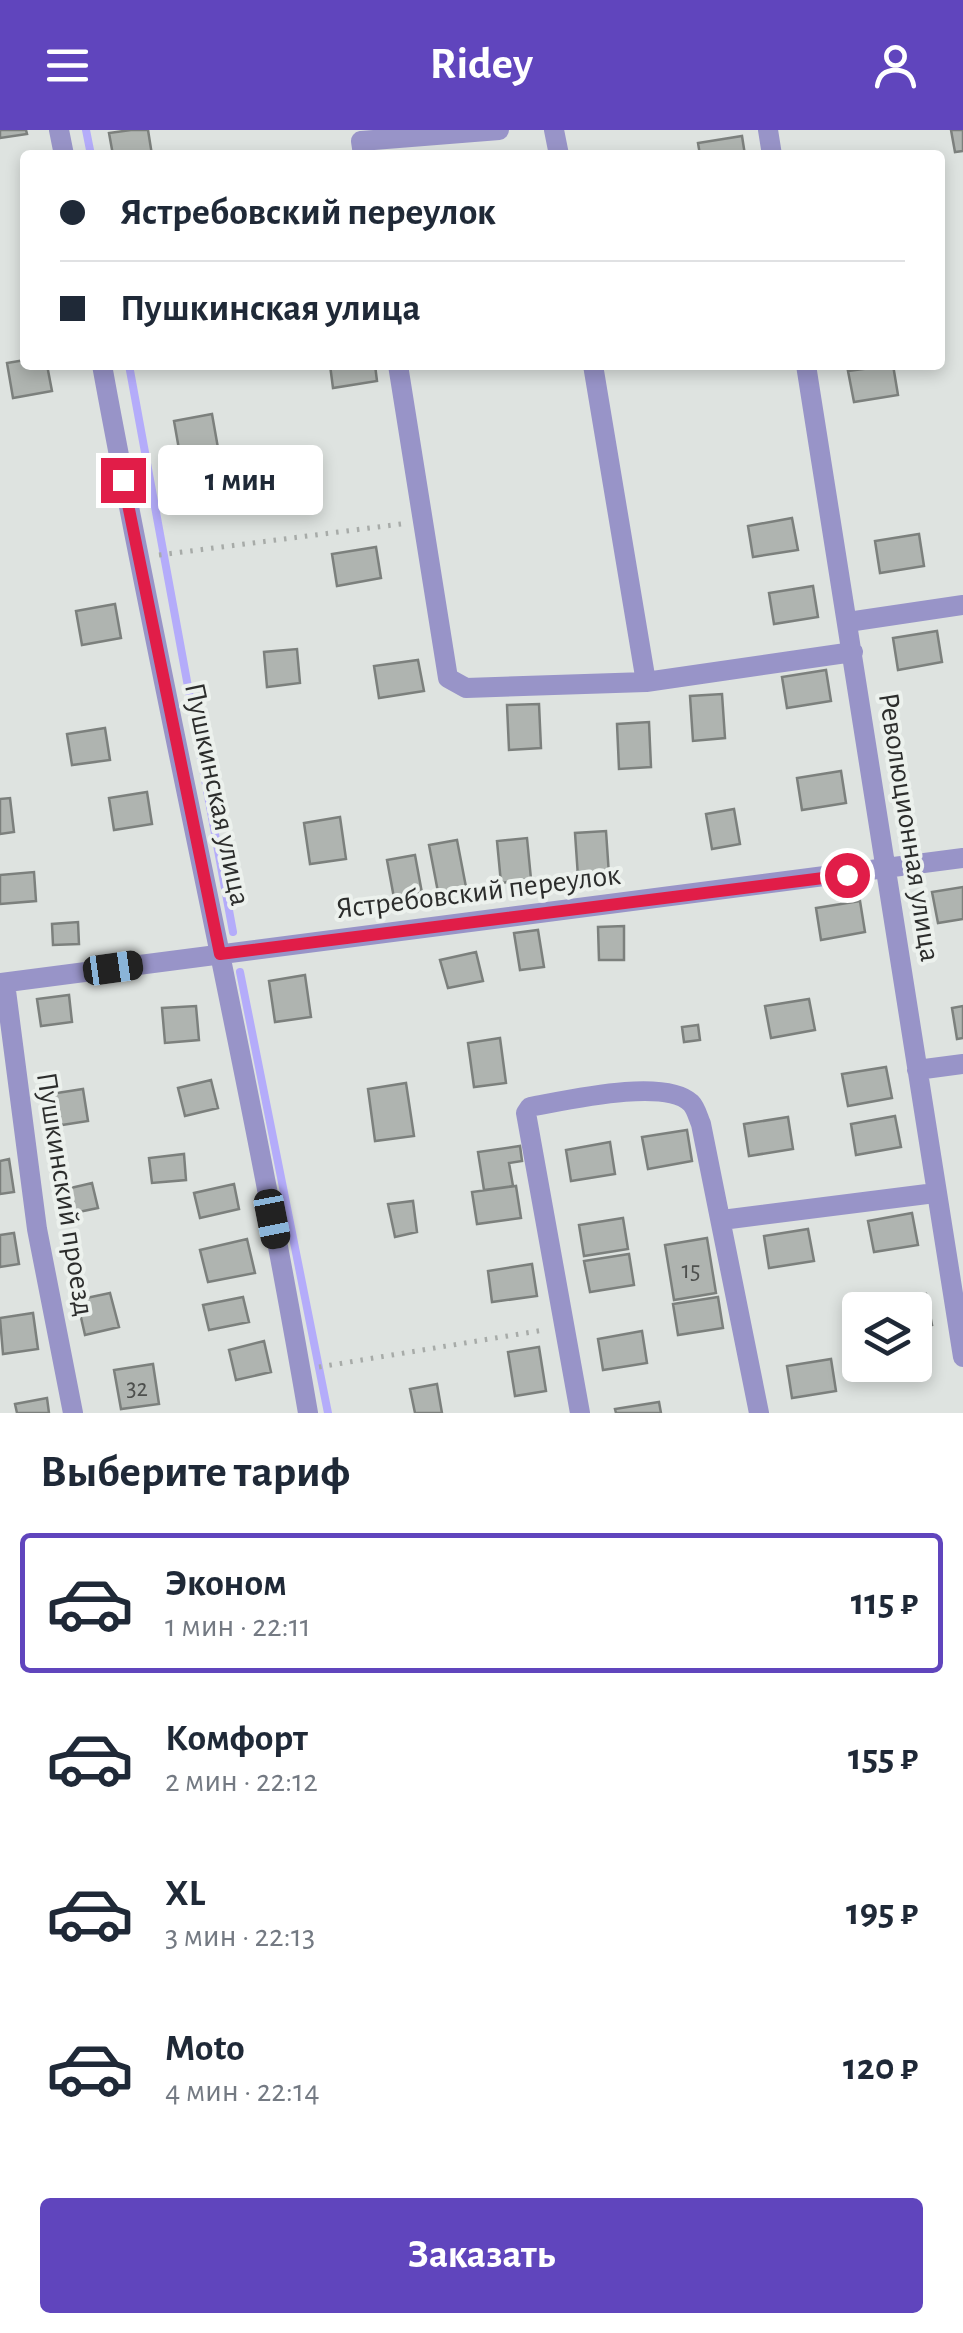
<!DOCTYPE html>
<html lang="ru">
<head>
<meta charset="utf-8">
<style>
	:root { --surface:#fff; --page:#f2f2f3; --text:#1f2937; --muted:#747a83; --line:#e0e1e3; --accent:#6045bd }
	body { margin:0; font-family:"Alegreya Sans",sans-serif; background:var(--page); color:var(--text); height:100vh; display:flex; flex-direction:column; font-size:38px; white-space:nowrap }
	* { box-sizing:border-box; margin:0 }
	p { font-size:32px; color:var(--muted) }
	.icon { flex:none; width:55px; height:55px; fill:none; stroke:currentColor; stroke-width:2; stroke-linecap:round; stroke-linejoin:round }
	.map { position:relative; height:1283px; overflow:hidden }
	.sheet { display:flex; flex-direction:column; background:var(--surface); flex:1 }
	.sheet>* { flex:none }
	.hud { position:absolute; left:20px; top:20px; width:925px; height:220px; border-radius:10px; box-shadow:0 5px 15px #0003; display:grid; align-content:center; height:220px; padding:0 40px; background:var(--surface) }
	.buttons { position:absolute; left:842px; top:1162px; display:grid; gap:20px }
	.buttons a { display:grid; place-items:center; width:90px; height:90px; border-radius:10px; background:var(--surface); box-shadow:0 5px 15px #0003; font-size:50px }
	.end { position:absolute; width:45px; height:45px; margin:-22px; border:12px solid #e11d48; background:#fff; box-shadow:0 0 0 5px #fff }
	.from { border-radius:50% }
	.bubble { position:absolute; height:70px; border-radius:10px; background:var(--surface); box-shadow:0 5px 15px #0003; font-size:32px; font-weight:700; line-height:70px; text-align:center }
	.car { position:absolute; width:30px; height:60px; margin:-30px -15px; border-radius:12px; box-shadow:0 0 8px 2px #0007; background:linear-gradient(#222 24%,#8ab4d8 0 40%,#222 0 76%,#8ab4d8 0 86%,#222 0) }
	.hud b { display:flex; align-items:center; gap:35px; height:95px; font-size:38px }
	.hud b+b { border-top:2px solid var(--line) }
	.hud i { width:25px; height:25px; background:var(--text) }
	ul { padding:0; list-style:none }
	li { display:flex; align-items:center; gap:30px; height:140px; margin:0 20px 15px; padding:0 20px; border:5px solid transparent; border-radius:10px }
	li div { flex:1 }
	li b { display:block; font-size:38px }
	li em { font-style:normal; font-weight:700 }
	li.current { border-color:var(--accent) }
	li>.icon { width:90px; height:90px; stroke-width:1.5 }
	h2 { padding:0 40px; font-size:45px; line-height:120px }
	.button { display:flex; gap:20px; margin-top:auto; padding:20px 40px }
	.button a { flex:1; height:115px; border-radius:10px; background:var(--accent); color:#fff; font-size:40px; font-weight:700; line-height:115px; text-align:center }
	header { display:flex; justify-content:space-between; align-items:center; height:130px; padding:0 40px; background:var(--accent); color:#fff; font-size:45px; font-weight:700 }
	.map>svg:first-child { display:block }
	.lines { fill:none; stroke-linecap:round; stroke-linejoin:round }
	.stream { stroke:#b4acfa; stroke-width:8 }
	.building { fill:#afb4b0; stroke:#7c807d; stroke-width:2.5 }
	.path { stroke:#a7aba8; stroke-width:5; stroke-dasharray:2.5 8; stroke-linecap:butt }
	.minor { stroke:#9894c8; stroke-width:20 }
	.route { stroke:#e11d48; stroke-width:12 }
	.labels { text-anchor:middle; stroke-width:8; stroke-linejoin:round; paint-order:stroke }
	.number-label { font-size:25px; fill:#4d4f4d }
	.street-label { font-size:30px; fill:#2c2d2c; stroke:#ecf1ed }
</style>
</head>
<body>
<header><svg class="icon" aria-label="menu" viewBox="0 0 24 24"><path d="M4 6h16M4 12h16M4 18h16"/></svg>Ridey<svg class="icon" aria-label="person" viewBox="0 0 24 24"><circle cx="12" cy="8" r="4"/><path d="M4 21q1-7 8-7t8 7"/></svg></header>
<div class="map">
<svg width="963" height="1283" viewBox="0 0 963 1283">
	<rect width="100%" height="100%" fill="#dee3e0"/>
	<g class="lines">
		<path class="stream" d="M86 0 91 25
			M129 235 233 802
			M240 842 328 1283"/>
	</g>
	<path class="building" d="M0 0H26L27 4 0 8Z
		M131 0H148L152 25H113L109 3Z
		M951 0H963V21L955 22Z
		M742 6 745 25H700L698 13Z
		M25 230V235H47L52 261 13 268 7 233Z
		M330 235H375L377 251 333 258Z
		M893 235 898 265 854 272 848 241Z
		M212 284 218 318 180 325 174 291Z
		M792 388 798 420 753 427 748 396Z
		M919 404 924 436 880 443 875 411Z
		M376 417 381 448 337 456 332 424Z
		M813 456 818 487 774 494 769 463Z
		M115 474 121 508 82 515 76 481Z
		M937 501 942 532 898 540 893 508Z
		M297 519 300 553 267 557 264 522Z
		M418 530 424 561 379 568 374 536Z
		M826 540 831 571 787 578 782 547Z
		M722 564 725 608 693 611 690 566Z
		M539 574 541 618 509 620 507 575Z
		M649 592 651 637 619 639 617 594Z
		M105 598 110 630 72 635 67 604Z
		M841 641 846 673 802 680 797 648Z
		M147 662 152 694 114 700 109 668Z
		M10 668 14 702 0 704V669Z
		M734 679 740 714 712 719 706 684Z
		M340 687 346 729 310 734 304 693Z
		M606 701 609 745 578 747 575 703Z
		M527 708 531 749 501 753 497 711Z
		M457 710 466 757 438 762 429 715Z
		M415 725 422 763 394 768 387 730Z
		M34 742 36 771 0 774V745Z
		M963 757V789L938 793 932 762Z
		M860 771 865 802 821 810 816 778Z
		M78 792 79 814 53 815 52 794Z
		M624 796V830H599L598 797Z
		M538 800 544 837 520 840 514 803Z
		M476 822 483 851 448 858 440 830Z
		M305 845 311 887 275 892 269 851Z
		M69 865 72 892 41 896 37 869Z
		M809 869 815 900 771 908 765 876Z
		M196 876 199 910 165 913 162 878Z
		M963 876V908L957 909 952 878Z
		M698 895 700 910 684 912 682 897Z
		M500 908 506 953 474 957 468 913Z
		M886 937 892 968 848 976 842 944Z
		M211 950 218 978 185 986 178 958Z
		M406 953 414 1006 375 1011 368 959Z
		M83 959 88 991 49 997 44 965Z
		M895 986 901 1017 856 1025 851 994Z
		M788 987 793 1019 749 1026 744 994Z
		M687 1000 692 1031 648 1039 642 1007Z
		M610 1012 615 1044 571 1051 566 1020Z
		M520 1016 522 1031 509 1033 513 1056 484 1060 478 1022Z
		M184 1024 186 1050 152 1053 149 1028Z
		M9 1029 14 1062 0 1064V1031Z
		M92 1053 98 1078 64 1085 58 1061Z
		M234 1054 239 1079 200 1088 194 1063Z
		M516 1056 521 1088 477 1094 472 1062Z
		M413 1071 417 1102 395 1107 388 1074Z
		M912 1083 918 1115 874 1122 868 1091Z
		M623 1088 628 1119 584 1126 579 1095Z
		M808 1099 814 1131 769 1138 764 1106Z
		M14 1103 19 1134 0 1137V1105Z
		M707 1108 716 1163 674 1170 665 1115Z
		M247 1109 255 1143 208 1152 200 1120Z
		M629 1124 634 1155 590 1162 584 1131Z
		M532 1134 537 1166 492 1172 488 1141Z
		M110 1163 119 1197 85 1205 77 1170Z
		M926 1164 932 1195 915 1198V1180H883L882 1172Z
		M243 1167 249 1192 209 1200 203 1175Z
		M718 1167 723 1198 678 1205 673 1174Z
		M33 1183 38 1219 3 1224 0 1188Z
		M642 1201 647 1233 603 1240 598 1209Z
		M264 1211 271 1242 236 1250 229 1220Z
		M539 1217 546 1261 515 1266 508 1222Z
		M831 1229 836 1261 792 1268 787 1236Z
		M153 1234 159 1274 121 1279 114 1240Z
		M437 1254 442 1283H415L410 1259Z
		M47 1268 49 1283H17L15 1274Z
		M659 1272 661 1283H616L615 1279Z"/>
	<g class="lines">
		<path class="path" d="M159 425 401 394
			M319 1237 544 1200"/>
		<path class="minor" d="M59 0 64 25
			M554 0 559 25
			M768 0 772 25
			M363 25 361 11 499 0
			M102 235C166 585 248 932 308 1283
			M398 235 448 548 466 558 646 552 853 522
			M593 235 646 552
			M806 235 963 1227
			M848 492 963 475
			M0 853 963 728
			M5 853 37 1099 73 1283
			M917 940 963 934
			M722 1090 935 1063
			M580 1283 526 983 530 977C564 971 664 947 691 973 696 978 698 987 701 994L759 1283"/>
	</g>
	<g class="lines">
		<path class="route" d="M123 350 220 824 847 745"/>
	</g>
	<g class="labels">
		<g class="number-label">
			<text x="691" y="1148">15</text>
			<text x="137" y="1266">32</text>
		</g>
		<g class="street-label">
			<text transform="translate(218 664) rotate(78)" y="10">Пушкинская улица</text>
			<text transform="translate(910 697) rotate(81)" y="10">Революционная улица</text>
			<text transform="translate(478 761) rotate(-7)" y="10">Ястребовский переулок</text>
			<text transform="translate(66 1064) rotate(81)" y="10">Пушкинский проезд</text>
		</g>
	</g>
</svg>
<div class="buttons">
<a><svg class="icon" aria-label="layers" viewBox="0 0 24 24"><path d="M12 4l9 5-9 5-9-5zM3 14l9 5 9-5"/></svg></a>
</div>
<i class="end from" style="left:847px;top:745px"></i>
<i class="end" style="left:123px;top:350px"></i>
<div class="bubble" style="left:158px;top:315px;width:165px">1 мин</div>
<i class="car" style="left:113px;top:838px;rotate:82deg"></i>
<i class="car" style="left:272px;top:1089px;rotate:169deg"></i>
<div class="hud">
<b><i class="from"></i>Ястребовский переулок</b>
<b><i></i>Пушкинская улица</b>
</div>
</div>
<section class="sheet">
<h2>Выберите тариф</h2>
<ul>
<li class="current"><svg class="icon" aria-label="car" viewBox="0 0 24 24"><path d="M5 17H2v-5l4-1 3-4h7l3 4 3 1v5h-3M9 17h6M6 11h13"/><circle cx="7" cy="17" r="2"/><circle cx="17" cy="17" r="2"/></svg><div><b>Эконом</b><p>1 мин · 22:11</p></div><em>115 ₽</em></li>
<li><svg class="icon" aria-label="car" viewBox="0 0 24 24"><path d="M5 17H2v-5l4-1 3-4h7l3 4 3 1v5h-3M9 17h6M6 11h13"/><circle cx="7" cy="17" r="2"/><circle cx="17" cy="17" r="2"/></svg><div><b>Комфорт</b><p>2 мин · 22:12</p></div><em>155 ₽</em></li>
<li><svg class="icon" aria-label="car" viewBox="0 0 24 24"><path d="M5 17H2v-5l4-1 3-4h7l3 4 3 1v5h-3M9 17h6M6 11h13"/><circle cx="7" cy="17" r="2"/><circle cx="17" cy="17" r="2"/></svg><div><b>XL</b><p>3 мин · 22:13</p></div><em>195 ₽</em></li>
<li><svg class="icon" aria-label="car" viewBox="0 0 24 24"><path d="M5 17H2v-5l4-1 3-4h7l3 4 3 1v5h-3M9 17h6M6 11h13"/><circle cx="7" cy="17" r="2"/><circle cx="17" cy="17" r="2"/></svg><div><b>Moto</b><p>4 мин · 22:14</p></div><em>120 ₽</em></li>
</ul>
<div class="button"><a>Заказать</a></div>
</section>
</body>
</html>
